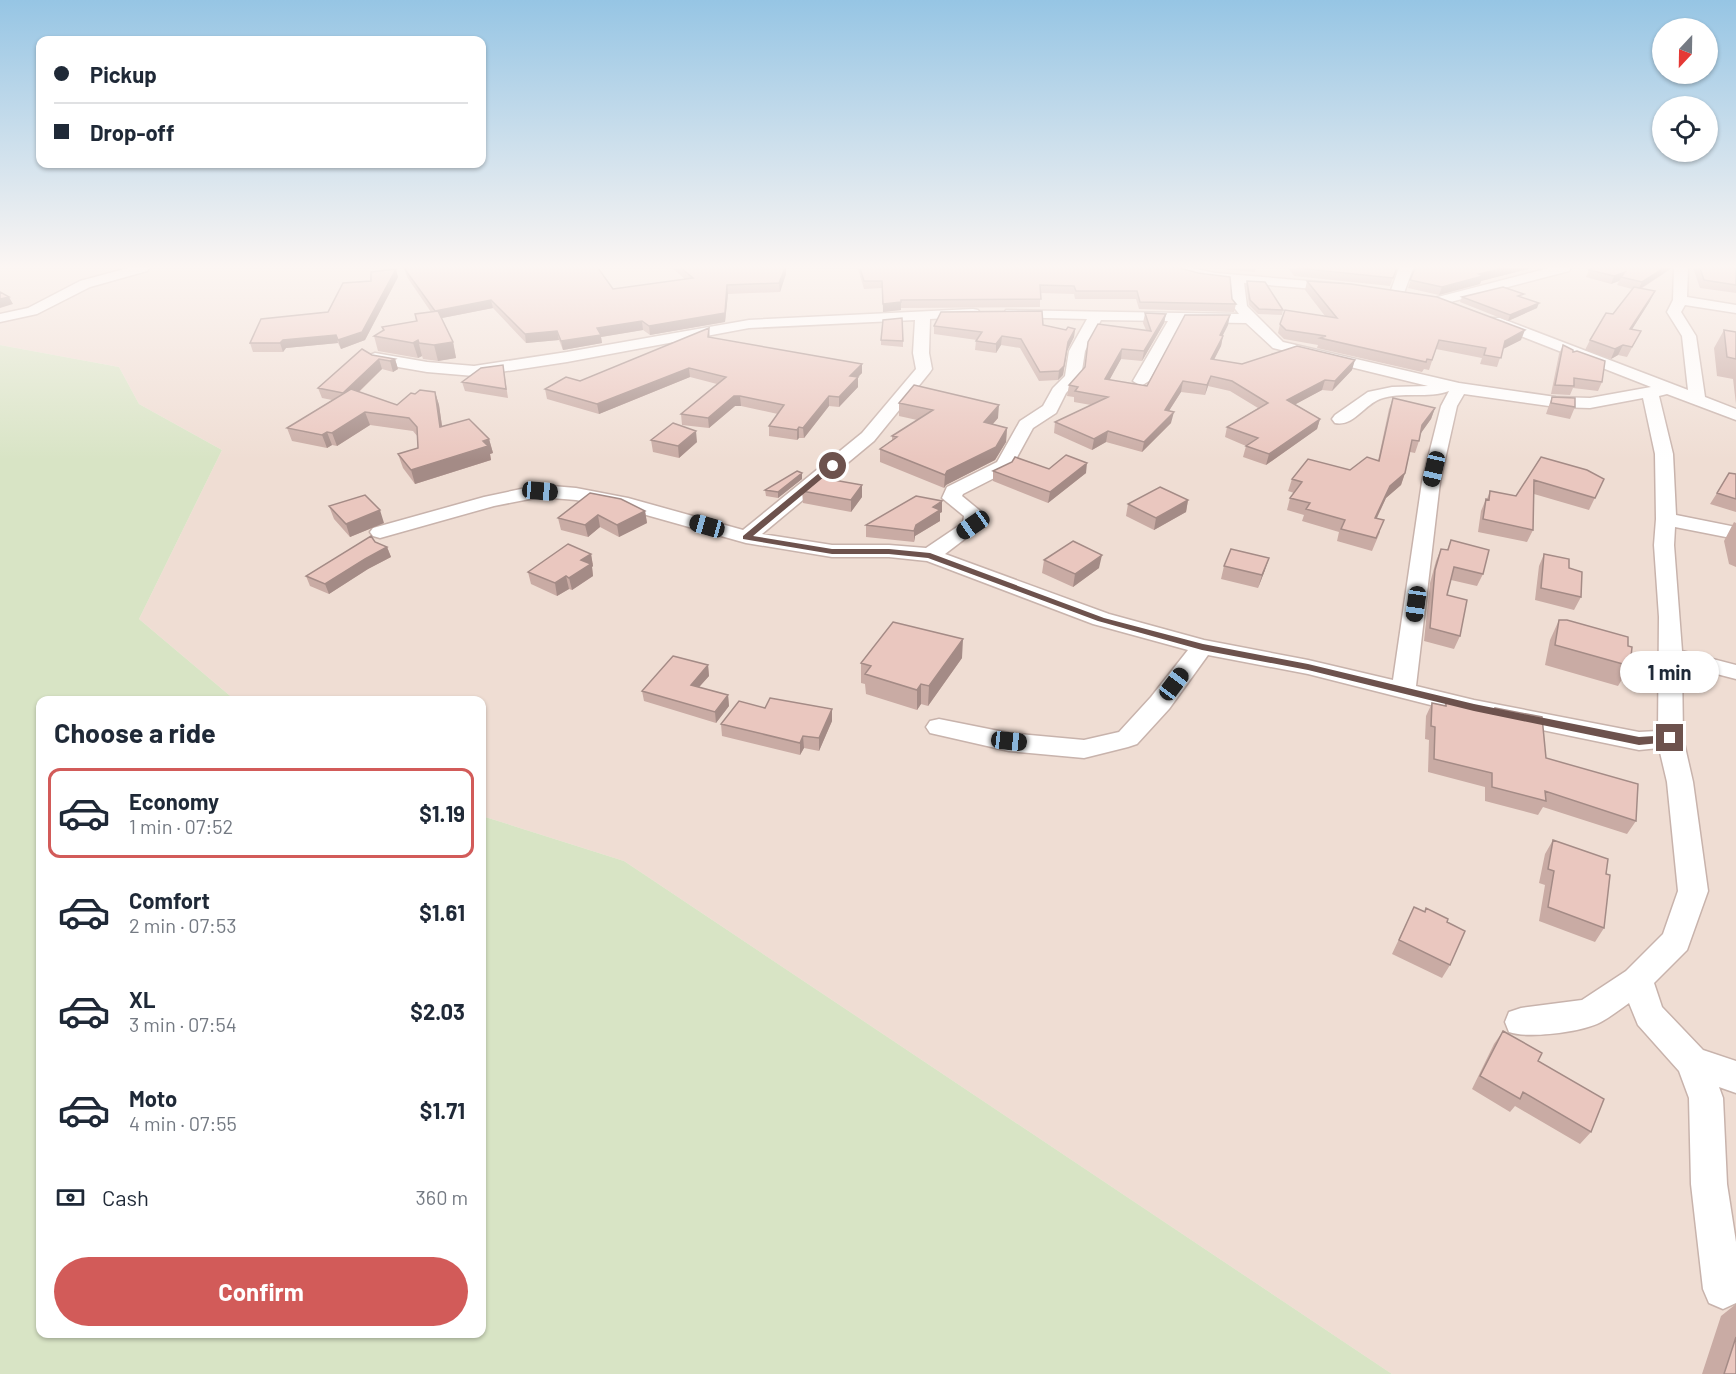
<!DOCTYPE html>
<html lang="en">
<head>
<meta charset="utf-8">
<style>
	:root { --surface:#fff; --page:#f6f6f7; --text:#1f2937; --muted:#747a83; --line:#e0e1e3; --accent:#d25b59 }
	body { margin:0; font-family:Barlow,sans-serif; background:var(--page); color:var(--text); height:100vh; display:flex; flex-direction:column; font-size:22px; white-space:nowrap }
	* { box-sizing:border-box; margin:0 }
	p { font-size:20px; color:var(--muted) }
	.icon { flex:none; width:33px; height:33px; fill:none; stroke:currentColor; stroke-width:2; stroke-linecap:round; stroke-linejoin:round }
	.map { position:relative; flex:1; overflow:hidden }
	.drawer { position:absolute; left:36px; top:696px; width:450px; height:642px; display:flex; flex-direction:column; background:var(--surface); border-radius:12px; box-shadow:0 2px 4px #0004 }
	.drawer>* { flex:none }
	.guide { position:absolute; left:36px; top:36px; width:450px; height:132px; border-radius:12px; box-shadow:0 2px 4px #0004; display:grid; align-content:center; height:132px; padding:0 18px; background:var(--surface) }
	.needle { width:39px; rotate:202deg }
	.buttons { position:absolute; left:1652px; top:18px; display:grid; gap:12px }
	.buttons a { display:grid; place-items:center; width:66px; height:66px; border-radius:50%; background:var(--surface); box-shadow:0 2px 4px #0004; font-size:30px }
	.end { position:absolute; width:27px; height:27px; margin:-14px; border:8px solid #6d524d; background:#fff; box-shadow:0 0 0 3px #fff }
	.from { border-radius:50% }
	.bubble { position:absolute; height:42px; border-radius:21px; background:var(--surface); box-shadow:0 2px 4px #0004; font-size:20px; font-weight:700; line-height:42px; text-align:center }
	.car { position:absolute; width:18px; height:36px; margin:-18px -9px; border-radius:8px; box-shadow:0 0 4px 2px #0007; background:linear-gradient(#222 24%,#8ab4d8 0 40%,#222 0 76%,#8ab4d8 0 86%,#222 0) }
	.guide b { display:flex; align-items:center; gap:21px; height:57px; font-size:22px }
	.guide b+b { border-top:2px solid var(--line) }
	.guide i { width:15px; height:15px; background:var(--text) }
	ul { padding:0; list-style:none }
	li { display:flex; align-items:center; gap:18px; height:90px; margin:0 12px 9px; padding:0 6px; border:3px solid transparent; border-radius:12px }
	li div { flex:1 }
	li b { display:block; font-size:22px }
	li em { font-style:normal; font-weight:700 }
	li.on { border-color:var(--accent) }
	li>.icon { width:54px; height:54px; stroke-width:1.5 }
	h2 { padding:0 18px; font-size:27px; line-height:72px }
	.pay { display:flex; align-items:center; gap:15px; height:66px; padding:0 18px; font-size:22px }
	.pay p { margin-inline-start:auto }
	.button { display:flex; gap:12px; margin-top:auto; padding:12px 18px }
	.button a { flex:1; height:69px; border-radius:36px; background:var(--accent); color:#fff; font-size:24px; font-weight:700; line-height:69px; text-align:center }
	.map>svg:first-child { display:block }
	.residential { fill:#efddd3 }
	.green { fill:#d8e4c5 }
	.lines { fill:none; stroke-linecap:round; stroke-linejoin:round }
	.minor-casing { stroke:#c8b3ac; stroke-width:3 }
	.minor { fill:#fff; fill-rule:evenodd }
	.wall { fill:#c9aba4 }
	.shaded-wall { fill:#a48b86 }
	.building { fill:#eac7bf; stroke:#a48b86; stroke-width:1.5 }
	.route { fill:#6d524d }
</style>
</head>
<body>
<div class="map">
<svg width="1736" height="1374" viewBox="0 0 1736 1374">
	<rect width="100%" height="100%" fill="#f9ece4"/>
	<path class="residential" d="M0 268H1736V1374H1392L624 861 482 816V700H235L139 619 222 450 139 404 119 367 0 345Z"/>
	<path class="green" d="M0 345 119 367 139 404 222 450 139 619 235 700H40V1334H482V816L624 861 1392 1374H0Z"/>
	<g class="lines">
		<defs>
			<path id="minor" d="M128 268H149L147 271 90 287 37 314 0 322V314L28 308 80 281Z
				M1170 268H1191L1215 273 1344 284 1346 287 1344 290 1339 291 1244 283 1247 306 1283 342 1459 383 1556 397 1590 398 1651 387 1490 324 1488 321 1490 318H1500L1688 390 1682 336 1667 312 1673 300 1674 268H1688L1687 297 1736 305V313L1685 305 1681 312 1696 336 1705 397 1736 409V420L1667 394 1659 396 1673 454 1676 515 1736 527V539L1675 527 1674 545 1682 651 1736 665V679L1682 665 1683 738 1693 782 1708 891 1687 950 1654 983 1662 1007 1703 1050 1736 1061V1093L1719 1087 1723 1098 1727 1184 1736 1242V1303L1723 1309 1709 1303 1703 1289 1691 1184 1689 1098 1679 1071 1638 1025 1629 1003C1619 1010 1608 1019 1597 1024 1579 1032 1528 1039 1509 1032L1505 1022 1509 1012 1521 1008 1582 1000 1626 971 1663 934 1678 891 1667 782 1659 748 1639 750 1474 716 1308 674 1208 655 1169 709 1137 744 1128 747 1084 758 1009 751 930 733 926 727 930 721 939 719 1009 733 1084 740 1119 732 1151 697 1188 650 1093 624 927 561 889 557H832L746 543 625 509 576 500 540 497 494 506 380 538 373 536 370 532 373 528 484 497 540 485 576 488 628 498 743 530 862 433 916 369 913 353 915 320 749 328 567 362 474 376 427 372 375 363 367 358 370 355 375 353 427 362 474 366 567 352 749 320 973 309 978 310 980 313 978 316 930 319 929 353 932 369 930 372 874 441 762 534 832 545H889L926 548 963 523 964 516 942 498 947 487 997 462 1020 421 1043 406 1053 388 1065 376 1069 351 1087 319 1011 317 1006 316 1004 313 1006 310 1239 314 1233 306 1230 282 1197 278 1172 271ZM1101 320 1168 321 1133 381 1141 386 1149 381 1182 322 1246 323 1273 348 1428 386 1392 387 1368 392 1335 415 1332 419 1335 423C1353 427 1364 405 1380 399 1401 391 1429 399 1449 391L1441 406 1422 482 1393 680 1308 660 1204 640 1109 614 945 554 983 525 984 514 962 496 963 494 1010 470 1033 428 1056 413 1066 393 1081 377 1085 351ZM1464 394 1556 407 1590 408 1643 398 1655 454 1656 519 1654 545 1659 617 1658 731 1639 732 1474 700 1416 686 1440 482 1457 406Z
				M1399 268H1413L1404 293 1397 297 1390 293Z
				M1549 268H1571L1569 271 1439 305 1432 301 1434 298Z"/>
		</defs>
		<use href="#minor" class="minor-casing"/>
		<use href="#minor" class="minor"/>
	</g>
	<path class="wall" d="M404 268 613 289 685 279 672 268H786V274L780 292 728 294 725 322 650 335 643 330 601 337 602 343 563 350 559 340 526 343 493 308 442 318 453 342 456 358 438 361 423 359 422 356 418 358 378 351 374 336 383 331 382 327 416 321 415 314 431 312 407 277Z
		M811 268H1180L1232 299 1236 304 1234 312 1139 309 1136 299H1075L1074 294 1040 293V307L901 308V310L883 312 882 288 864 289 858 269Z
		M1213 268H1256L1255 272Z
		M1288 268H1397L1390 286 1294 276Z
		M1415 268H1532L1481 281 1480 284 1439 295 1408 288Z
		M1592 268H1672L1641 289 1650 301 1632 329 1641 331 1627 357 1618 355 1611 359 1585 350 1590 340 1613 314 1632 289 1617 285 1619 281 1611 284 1586 277 1589 270Z
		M1693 268H1736V293L1700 288Z
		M398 277 365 340 341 349 338 343 286 348 283 352H253L250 343 328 312 371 281Z
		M1247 281 1283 310 1282 315 1258 314 1249 305 1246 285Z
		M1307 281 1521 340 1503 349 1497 367 1480 364 1482 358 1436 349 1429 370 1424 369 1422 372 1317 348 1318 345 1284 339 1278 333 1280 324 1325 316 1305 290Z
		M1462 297 1523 298 1537 308 1508 321 1460 302Z
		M1145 313 1166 314 1164 323 1142 361 1121 359 1109 380 1147 386 1228 325 1222 336H1223L1221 346 1214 360 1242 364 1352 370 1332 391 1322 390 1295 404 1320 419 1317 429 1266 465 1243 457 1246 446 1225 437 1227 427 1258 408 1230 391 1208 386 1205 395 1181 392 1169 411 1171 423 1142 452 1106 442 1092 450 1054 433 1055 422 1091 405 1074 402V397L1067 396 1069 385 1146 330 1143 323Z
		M1043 325 1066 330 1075 329 1074 337 1067 351 1063 375 1058 380 1039 381 1020 348 1001 345 996 353 975 350 976 341 977 340 934 334V326Z
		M709 328 710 337 862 373 858 377V387L839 407 829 406 804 438H799L797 440 769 436V426L778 414 741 406H735L709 428 682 425 681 414 717 384 690 377 599 414 547 399 545 389 580 381Z
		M1724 330 1736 332V404L1733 379 1717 376 1714 348Z
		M881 340 903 341V347L881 345Z
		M1563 345 1573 352 1602 382 1598 391 1573 388 1570 395 1551 394 1559 354Z
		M372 355 395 359 398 369 393 372 382 369 359 392 397 405 415 394 435 392 439 405 442 426 489 439 493 453 490 454 491 460 415 484 403 468 398 454 418 448V437L413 431 370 425 337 446 332 445 327 448 292 441 287 428 332 400 322 398 318 388Z
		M503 365 508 398 465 391 462 382Z
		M1552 397 1575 407 1570 419 1546 414 1548 408Z
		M1393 398 1435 408 1431 419 1421 433 1419 441 1415 453 1410 452 1405 473 1401 485 1386 498 1377 518 1380 532 1372 551 1337 541 1339 532 1302 521 1304 515 1287 510 1290 498 1294 493 1288 491 1292 479 1350 470 1378 461 1389 409Z
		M899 403 998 418 993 424 1007 428 1006 442 995 460 946 485 944 488 880 462V449L892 440V436L917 420 899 416Z
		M651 440 697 442 679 458 653 452Z
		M1541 457 1604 479 1589 510 1534 494 1533 530 1527 542 1478 532 1481 511 1486 499H1487L1490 491 1516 496Z
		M1049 469 1086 473 1048 503 993 481V471Z
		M802 473V479L778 498 766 496 765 490Z
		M1736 474V512L1710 504 1717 493Z
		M830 477V480L862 485V497L851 512 803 503 802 491Z
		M1188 500 1186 512 1154 530 1126 516 1128 504Z
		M942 501V512L940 513V521L915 536 914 542 866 537V525Z
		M329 506 384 523 350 537 334 519Z
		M645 511 647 523 619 537 600 527 588 537 561 530 558 518Z
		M1734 522 1736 523V567L1729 564 1724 541Z
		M1451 540 1483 574 1477 586 1451 580 1447 595 1460 636 1454 649 1424 641 1430 583 1436 561 1441 549 1447 550Z
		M375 542 387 547 391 557 368 569 329 594 310 586 306 576Z
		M591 554 593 566 592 567 593 576 572 590 569 589 557 596 531 584 528 572Z
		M1544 554 1569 568 1581 597 1574 610 1535 600 1539 566Z
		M1044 560 1099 568 1073 587 1042 573Z
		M1224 566 1265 570 1258 588 1221 579Z
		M1559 620 1628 646 1630 666 1618 686 1545 665 1550 640Z
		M962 658 928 706 921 704 917 710 866 694 865 684 861 683V663Z
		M708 665 709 676 699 687 728 695 729 706 716 723 644 701 642 691Z
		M1446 702 1493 713 1495 708 1546 758 1636 821 1627 834 1543 807 1538 815 1485 801V787L1428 772 1429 740 1425 739 1426 716 1432 703 1444 706Z
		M765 708 832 709V721L819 751 804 748 800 755 722 736 721 724Z
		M1553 840 1606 874 1604 928 1595 942 1539 921 1545 885 1539 883 1545 854Z
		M1414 907 1447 922 1450 965 1442 978 1392 954Z
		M1503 1031 1538 1061 1591 1132 1580 1144 1515 1106 1510 1112 1472 1089 1494 1044Z
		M1736 1304V1374H1702L1721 1316Z"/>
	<path class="shaded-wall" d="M785 268H786V274L780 292 779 283Z
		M1504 268H1532L1481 281 1480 284 1439 295 1442 287 1479 274Z
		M1664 268H1672L1638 290 1642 282Z
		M396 269 398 277 365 340 341 349 338 340Z
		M1625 272 1619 281 1611 284 1614 276Z
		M727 285 728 294 725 322 650 335 649 326Z
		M1655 291 1650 301 1626 339 1630 329Z
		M9 297 13 304 0 308V299Z
		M491 300 493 308 437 319 435 311Z
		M901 302V310L883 312V304Z
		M1539 303 1537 308 1508 321 1510 315Z
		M1166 314 1164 323 1142 361 1144 351Z
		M1230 315 1228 325 1218 345 1220 335Z
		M642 321 643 330 601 337 602 343 563 350 561 341 597 328Z
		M1075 329 1074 337 1067 351 1063 375 1058 380 1059 371 1068 342Z
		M1525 330 1521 340 1501 350 1505 341Z
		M557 331 559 340 526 343 525 334Z
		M336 335 338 343 286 348 283 352 280 343 283 340Z
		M1002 336 1001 345 996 353V344Z
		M1223 336 1221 346 1209 369 1211 359Z
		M418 340 422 356 418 358 413 343Z
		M453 342 456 358 438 361 434 345Z
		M1623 345 1618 355 1611 359 1615 349Z
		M1122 349 1121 359 1104 390 1105 379Z
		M379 359 382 369 347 403 343 393Z
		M395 359 398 369 393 372 390 361Z
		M1355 360 1352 370 1332 391 1335 381Z
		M862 364V373L858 377V387L839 407V397L850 376Z
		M689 368 690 377 599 414 597 404Z
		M1211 376 1208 386 1205 395 1207 385Z
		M1325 380 1322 390 1285 410 1287 400Z
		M1183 381 1181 392 1163 420 1165 410Z
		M435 392 439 405 444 440 440 427Z
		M734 396H740L741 406H735L709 428 708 418Z
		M829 396V406L804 438 803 428Z
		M999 405 998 418 983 435 984 422Z
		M1435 408 1431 419 1418 437 1422 425Z
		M365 412 370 425 337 446 332 433Z
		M1174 412 1171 423 1142 452 1144 442Z
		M1320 419 1317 429 1266 465 1269 454Z
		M799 427V438L797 440V430Z
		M1007 428 1006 442 995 460 946 485 944 488 945 475 947 471Z
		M696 431 697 442 679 458 678 446Z
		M1108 431 1106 442 1092 450 1094 439Z
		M327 432 332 445 327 448 322 435Z
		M489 439 493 453 490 454 491 460 415 484 411 470Z
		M1087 463 1086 473 1048 503 1050 492Z
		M802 473V479L778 498V492Z
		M1405 473 1401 485 1386 498 1371 530 1375 518 1390 486Z
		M862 485V497L851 512V500Z
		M1188 500 1186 512 1154 530 1156 518Z
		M942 501V512L940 513V521L915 536 914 542V531L916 525 933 507Z
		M380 510 384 523 350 537 346 524Z
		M645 511 647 523 619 537 617 525Z
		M598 515 600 527 588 537 585 525Z
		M387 547 391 557 368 569 329 594 325 584 365 559Z
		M591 554 593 566 592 567 593 576 572 590 569 578 581 560Z
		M1102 555 1099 568 1073 587 1075 574Z
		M1269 558 1265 570 1258 588 1262 575Z
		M566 576 569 589 557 596 555 583Z
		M963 639 962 658 928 706 929 686Z
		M708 665 709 676 692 695 691 685Z
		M921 684V704L917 710V690Z
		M728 695 729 706 716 723 715 712Z
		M832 709V721L819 751V738Z
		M803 736 804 748 800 755V743Z"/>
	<path class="building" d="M404 268H598L613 289 693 278 681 268H785L779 283 727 285 725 313 649 326 642 321 597 328 601 335 561 341 557 331 525 334 491 300 435 311Z
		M860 268H1180L1198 273 1230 277 1232 299 1236 304 1140 302 1137 291H1076L1074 286 1040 285 1041 299 901 300V302L883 304 882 281H864Z
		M1296 268H1397L1393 278Z
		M1415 268H1504L1479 274 1483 276 1442 287 1410 280Z
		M1592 268H1664L1642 282 1621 277 1625 272 1614 276 1589 270Z
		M1700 268H1736V285L1704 280Z
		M396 269 362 332 338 340 336 335 283 340 280 343H250L261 319 328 312 343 283 371 281V272Z
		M1247 281 1265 282 1283 310 1259 309 1250 300Z
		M1307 281 1351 284 1437 297 1525 330 1505 341 1501 358 1484 355 1486 348 1439 340 1432 360 1427 359 1426 362 1320 338 1326 336 1286 330 1280 324 1285 310 1337 318Z
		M1503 287 1524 294 1518 296 1539 303 1510 315 1462 297Z
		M1634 287 1655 291 1630 329 1641 331 1632 347 1623 345 1615 349 1590 340 1606 313 1613 314Z
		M0 292 9 297 0 299Z
		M438 311 453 342 434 345 419 343 418 340 413 343 374 336 384 330 382 327 417 321 415 314Z
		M1042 311 1043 325 1066 330 1068 327 1075 329 1068 342 1064 366 1059 371 1040 372 1021 339 1002 336 996 344 976 341 982 332 934 326 941 312Z
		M1145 313 1166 314 1144 351 1122 349 1105 379 1147 386 1185 315H1230L1220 335 1223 336 1211 359 1242 364 1297 346 1355 360 1335 381 1325 380 1287 400 1320 419 1269 454 1246 446 1258 438 1227 427 1268 403 1232 381 1211 376 1207 385 1183 381 1165 410 1174 412 1144 442 1108 431 1094 439 1055 422 1108 397 1075 391 1078 387 1069 385 1085 367 1088 342 1098 324 1151 331Z
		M902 318 903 341 881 340 883 320Z
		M709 328 708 337 862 364 850 376 858 377 839 397 829 396 803 428 799 427 797 430 769 426 784 405 740 396H734L708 418 681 414 726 377 689 368 597 404 545 389 566 377 580 381Z
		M1724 330 1736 332V359L1727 357Z
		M1563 345 1573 350V352L1577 351 1605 361 1602 382 1574 378V386L1555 385Z
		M362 349 372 355 395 359 390 361 379 359 343 393 318 388Z
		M503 365 506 389 462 382 481 368Z
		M914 385 999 405 984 422 1007 428 996 447 947 471 945 475 880 449 897 437 892 436 933 410 899 403Z
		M351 389 397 405 411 393 415 394 420 390 435 392 440 427 469 419 489 439 483 441 488 446 411 470 398 454 418 448 417 427 409 418 365 412 332 433 327 432 322 435 287 428Z
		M1552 397 1575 398V407L1551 403Z
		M1393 398 1435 408 1422 425 1419 441 1412 440 1405 473 1390 486 1375 518 1384 520 1376 538 1341 529 1345 520 1306 509 1310 503 1290 498 1302 482 1292 479 1308 459 1350 470 1367 457 1379 461Z
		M673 423 696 431 678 446 651 440Z
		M1066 455 1087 463 1050 492 993 471 1012 462 1015 457 1049 469Z
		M1541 457 1587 470 1604 479 1595 498 1534 480 1533 530 1483 519 1486 499 1489 500 1490 491 1516 496Z
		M797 471 802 473 778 492 765 490Z
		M1729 473 1736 474V499L1717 493Z
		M823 474 830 477 828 479 862 485 851 500 802 491Z
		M1160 487 1188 500 1156 518 1128 504Z
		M590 493 621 499 645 511 617 525 598 515 585 525 558 518Z
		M365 495 380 510 346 524 329 506Z
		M916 496 942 501 933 507 940 510 916 525 914 531 866 525Z
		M371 536 375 542 387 547 365 559 325 584 306 576Z
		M1451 540 1489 550 1483 574 1454 567 1447 595 1467 600 1460 636 1430 628 1435 570 1441 549 1448 550Z
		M1073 541 1102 555 1075 574 1044 560Z
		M568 544 591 554 581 560 591 564 569 578 566 576 555 583 528 572Z
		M1231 549 1269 558 1262 575 1224 566Z
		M1544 554 1569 559V568L1582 572 1581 597 1541 588Z
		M1559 620H1567L1628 637V646L1632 647 1630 666 1555 645Z
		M893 622 963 639 929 686 921 684 917 690 865 674 871 666 861 663Z
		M673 656 708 665 691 685 728 695 715 712 642 691Z
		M770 698 832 709 819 738 803 736 800 743 721 724 739 701 765 708Z
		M1446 702 1495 714V708L1542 717 1546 758 1638 784 1636 821 1545 791 1546 801 1492 787V773L1434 759 1435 727 1431 726 1432 703 1446 706Z
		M1553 840 1608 859 1606 874 1610 875 1604 928 1548 907 1554 871 1548 869Z
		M1414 907 1425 912 1426 908 1448 919 1447 922 1465 931 1450 965 1399 940Z
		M1503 1031 1542 1053 1538 1061 1604 1099 1591 1132 1523 1092 1520 1099 1480 1076Z
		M1736 1337V1374H1724Z"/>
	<linearGradient id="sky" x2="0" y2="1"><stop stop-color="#96c5e4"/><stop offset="0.58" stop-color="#fcf6f3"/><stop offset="1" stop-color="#fcf6f3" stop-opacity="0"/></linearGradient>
	<rect width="1736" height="460" fill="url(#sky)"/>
	<path class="route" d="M830 464 837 466 753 536 832 549H889L930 553 1104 618 1203 644 1308 664 1474 704 1639 737 1670 735 1675 738 1670 742 1639 745 1474 711 1308 670 1202 650 1098 621 928 558 889 554H832L743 539V536Z"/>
</svg>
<div class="buttons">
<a><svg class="needle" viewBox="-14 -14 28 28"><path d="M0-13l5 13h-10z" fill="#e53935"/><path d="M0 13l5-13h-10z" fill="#747a83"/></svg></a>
<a><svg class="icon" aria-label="locate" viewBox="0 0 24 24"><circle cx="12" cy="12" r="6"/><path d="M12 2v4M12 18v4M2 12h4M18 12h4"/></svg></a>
</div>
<i class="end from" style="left:833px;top:466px"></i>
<i class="end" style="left:1670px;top:738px"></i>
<div class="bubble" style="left:1620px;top:651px;width:99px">1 min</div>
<i class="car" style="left:1434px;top:469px;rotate:193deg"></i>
<i class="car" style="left:540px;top:491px;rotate:95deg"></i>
<i class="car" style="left:973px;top:525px;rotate:235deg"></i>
<i class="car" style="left:707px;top:526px;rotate:286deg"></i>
<i class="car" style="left:1416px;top:604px;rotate:188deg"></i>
<i class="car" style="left:1174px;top:684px;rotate:37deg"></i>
<i class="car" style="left:1009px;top:741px;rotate:96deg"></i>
<div class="guide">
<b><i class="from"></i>Pickup</b>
<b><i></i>Drop-off</b>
</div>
<section class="drawer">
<h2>Choose a ride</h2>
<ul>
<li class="on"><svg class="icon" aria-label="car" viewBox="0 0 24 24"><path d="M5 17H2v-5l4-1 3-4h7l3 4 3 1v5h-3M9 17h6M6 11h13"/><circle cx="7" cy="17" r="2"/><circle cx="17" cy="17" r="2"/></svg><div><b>Economy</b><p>1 min · 07:52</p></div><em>$1.19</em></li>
<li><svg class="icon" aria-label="car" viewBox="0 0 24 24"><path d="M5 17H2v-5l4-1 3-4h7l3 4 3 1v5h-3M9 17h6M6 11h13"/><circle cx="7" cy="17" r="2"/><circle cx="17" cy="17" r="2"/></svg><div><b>Comfort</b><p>2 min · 07:53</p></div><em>$1.61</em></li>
<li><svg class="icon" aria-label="car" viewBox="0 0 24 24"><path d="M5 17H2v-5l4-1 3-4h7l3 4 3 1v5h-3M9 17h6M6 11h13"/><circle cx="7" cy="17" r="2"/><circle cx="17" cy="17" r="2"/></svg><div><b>XL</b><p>3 min · 07:54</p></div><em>$2.03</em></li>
<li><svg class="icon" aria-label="car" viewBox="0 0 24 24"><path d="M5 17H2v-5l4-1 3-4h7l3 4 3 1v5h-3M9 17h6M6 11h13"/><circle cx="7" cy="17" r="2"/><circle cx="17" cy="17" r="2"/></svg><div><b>Moto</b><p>4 min · 07:55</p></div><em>$1.71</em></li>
</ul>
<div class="pay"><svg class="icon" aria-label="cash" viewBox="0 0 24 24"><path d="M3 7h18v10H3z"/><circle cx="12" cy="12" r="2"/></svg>Cash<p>360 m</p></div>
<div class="button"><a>Confirm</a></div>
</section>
</div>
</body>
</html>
